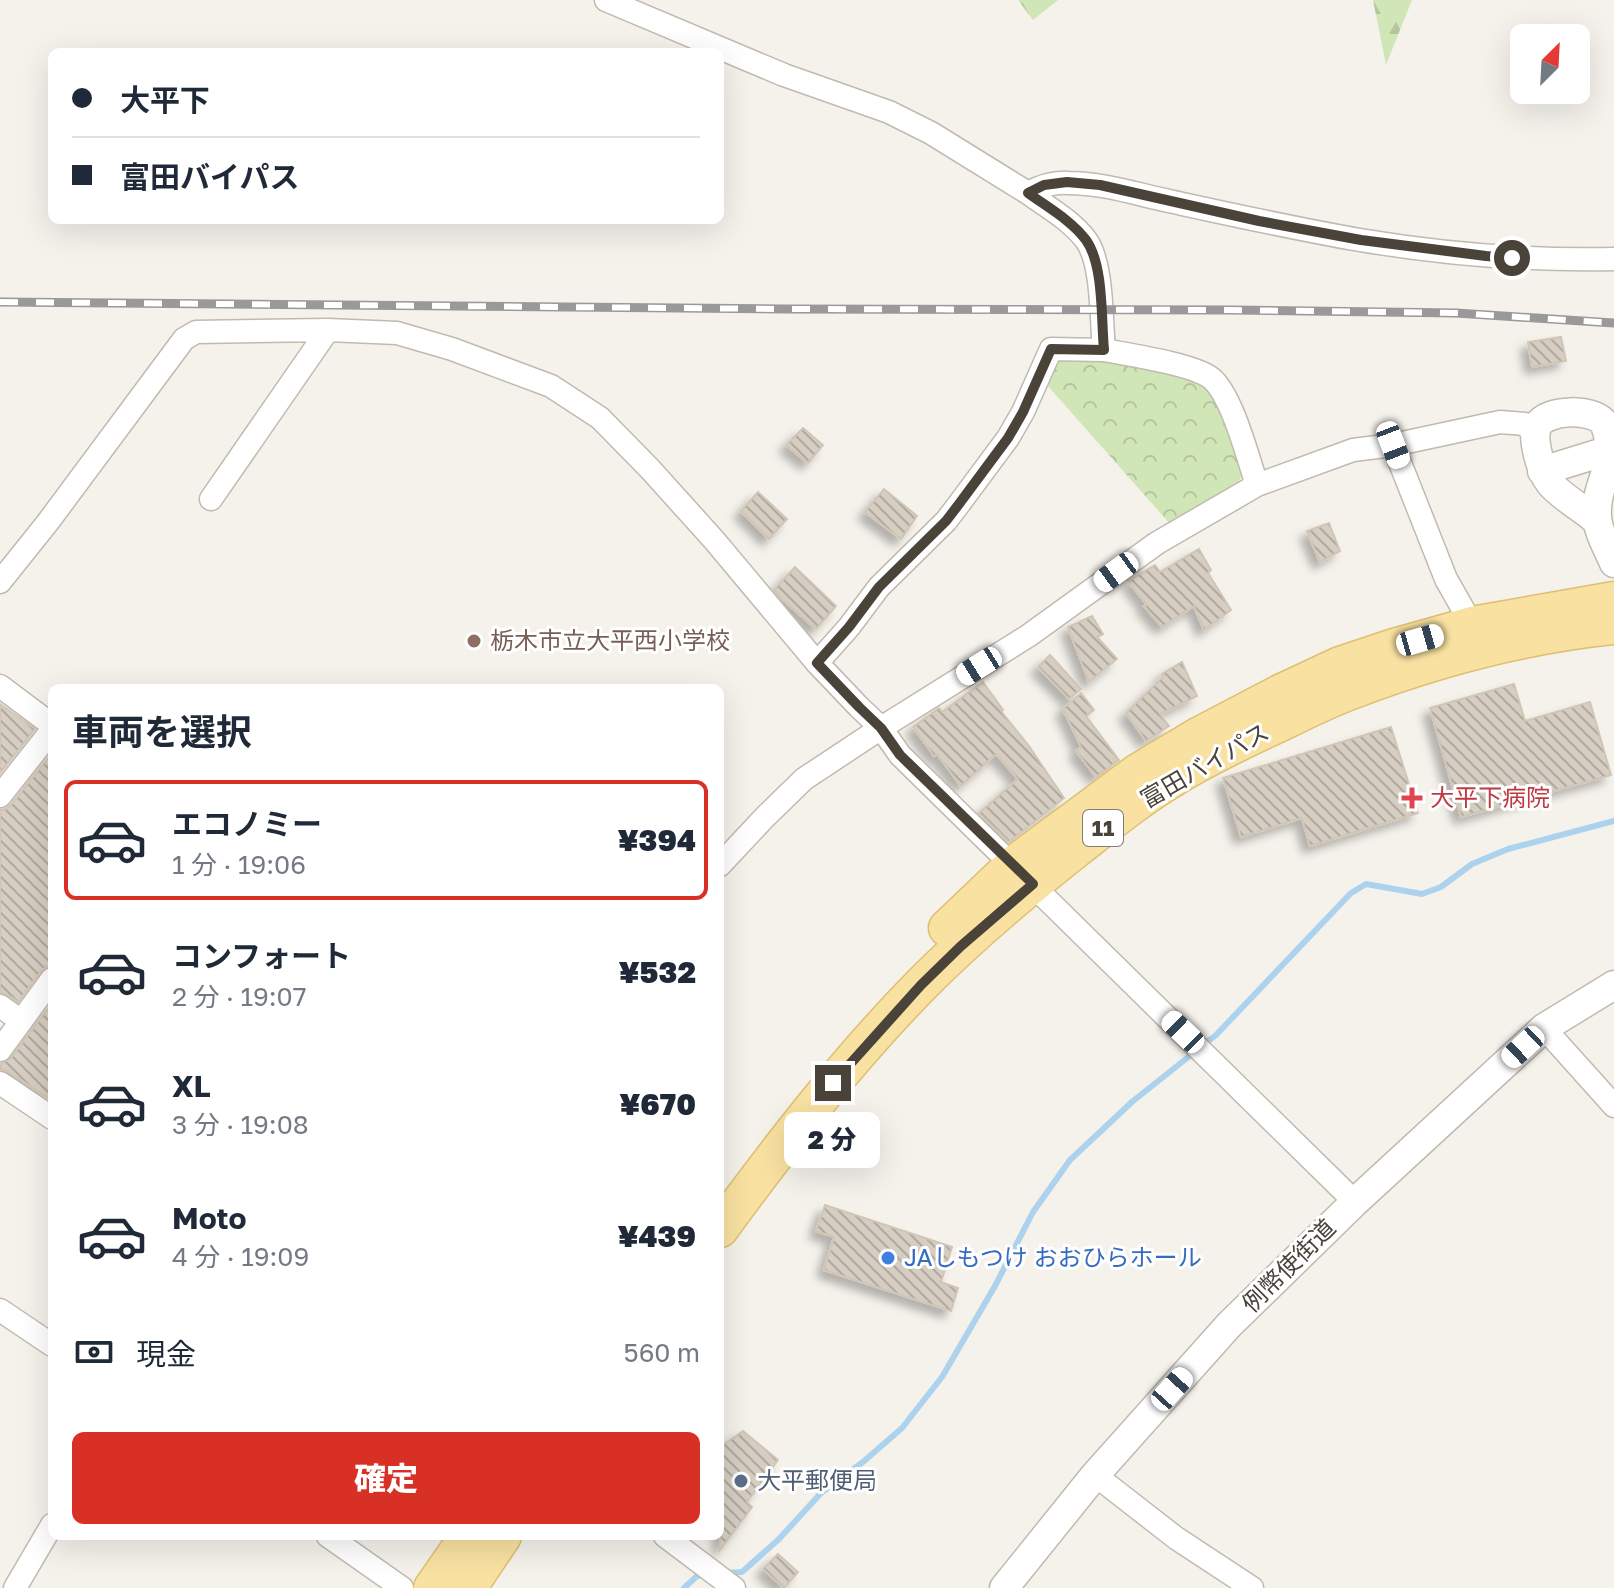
<!DOCTYPE html>
<html lang="ja">
<head>
<meta charset="utf-8">
<style>
	:root { --surface:#fff; --page:#f6f6f7; --text:#1f2937; --muted:#747a83; --line:#e0e1e3; --accent:#d93025 }
	body { margin:0; font-family:"Golos Text","Noto Sans JP",sans-serif; background:var(--page); color:var(--text); height:100vh; display:flex; flex-direction:column; font-size:30px; white-space:nowrap }
	* { box-sizing:border-box; margin:0 }
	p { font-size:26px; color:var(--muted) }
	.icon { flex:none; width:44px; height:44px; fill:none; stroke:currentColor; stroke-width:2; stroke-linecap:round; stroke-linejoin:round }
	.map { position:relative; flex:1; overflow:hidden }
	.sheet { position:absolute; left:48px; top:684px; width:676px; height:856px; display:flex; flex-direction:column; background:var(--surface); border-radius:12px; box-shadow:0 8px 32px #0002 }
	.sheet>* { flex:none }
	.banner { position:absolute; left:48px; top:48px; width:676px; height:176px; border-radius:12px; box-shadow:0 8px 32px #0002; display:grid; align-content:center; height:176px; padding:0 24px; background:var(--surface) }
	.needle { width:52px; rotate:24deg }
	.tools { position:absolute; left:1510px; top:24px; display:grid; gap:16px }
	.tools a { display:grid; place-items:center; width:80px; height:80px; border-radius:12px; background:var(--surface); box-shadow:0 8px 32px #0002; font-size:40px }
	.end { position:absolute; width:36px; height:36px; margin:-18px; border:10px solid #49433a; background:#fff; box-shadow:0 0 0 4px #fff }
	.from { border-radius:50% }
	.bubble { position:absolute; height:56px; border-radius:12px; background:var(--surface); box-shadow:0 8px 32px #0002; font-size:26px; font-weight:800; line-height:56px; text-align:center }
	.car { position:absolute; width:24px; height:48px; margin:-24px -12px; border-radius:10px; box-shadow:0 0 6px 2px #0007; background:linear-gradient(#fff 24%,#345 0 40%,#fff 0 76%,#345 0 86%,#fff 0) }
	.banner b { display:flex; align-items:center; gap:28px; height:76px; font-size:30px }
	.banner b+b { border-top:2px solid var(--line) }
	.banner i { width:20px; height:20px; background:var(--text) }
	ul { padding:0; list-style:none }
	li { display:flex; align-items:center; gap:24px; height:120px; margin:0 16px 12px; padding:0 8px; border:4px solid transparent; border-radius:12px }
	li div { flex:1 }
	li b { display:block; font-size:30px }
	li em { font-style:normal; font-weight:800 }
	li.active { border-color:var(--accent) }
	li>.icon { width:72px; height:72px; stroke-width:1.5 }
	h2 { padding:0 24px; font-size:36px; line-height:96px }
	.pay { display:flex; align-items:center; gap:20px; height:88px; padding:0 24px; font-size:30px }
	.pay p { margin-inline-start:auto }
	.button { display:flex; gap:16px; margin-top:auto; padding:16px 24px }
	.button a { flex:1; height:92px; border-radius:12px; background:var(--accent); color:#fff; font-size:32px; font-weight:800; line-height:92px; text-align:center }
	.map>svg:first-child { display:block }
	.forest { fill:url(#forest-firs) }
	.park { fill:url(#park-crowns) }
	.lines { fill:none; stroke-linecap:round; stroke-linejoin:round }
	.stream { stroke:#add2ed; stroke-width:6 }
	.building { fill:url(#building-back-hatch); stroke:#d1c6b5; stroke-width:2; filter:url(#shadow) }
	.minor-casing { stroke:#c0baaf; stroke-width:25 }
	.tertiary-casing { stroke:#c0baaf; stroke-width:31 }
	.primary-casing { stroke:#debe71; stroke-width:39 }
	.minor { stroke:#fff; stroke-width:22 }
	.tertiary { stroke:#fff; stroke-width:28 }
	.primary { stroke:#f9e1a1; stroke-width:36 }
	.rail-casing { stroke:#999; stroke-width:9 }
	.rail { stroke:#fff; stroke-width:6; stroke-dasharray:18; stroke-linecap:butt }
	.route { stroke:#49433a; stroke-width:10 }
	.education-dot { fill:#8d6e63; stroke:#fff; stroke-width:3 }
	.health-dot { fill:#e0444e; stroke:#fff; stroke-width:3 }
	.shop-dot { fill:#3f7fe0; stroke:#fff; stroke-width:3 }
	.service-dot { fill:#5c6f8a; stroke:#fff; stroke-width:3 }
	.labels { text-anchor:middle; stroke-width:6; stroke-linejoin:round; paint-order:stroke }
	.shield { fill:#fff; stroke:#807b75; stroke-width:2 }
	.shield-label { font-size:22px; font-weight:bold; fill:#49433a }
	.education-label { font-size:24px; fill:#785e54; stroke:#fff; text-anchor:start }
	.street-label { font-size:24px; fill:#49433a; stroke:#fff }
	.health-label { font-size:24px; fill:#be3a42; stroke:#fff; text-anchor:start }
	.shop-label { font-size:24px; fill:#366cbe; stroke:#fff; text-anchor:start }
	.service-label { font-size:24px; fill:#4e5e75; stroke:#fff; text-anchor:start }
</style>
</head>
<body>
<div class="map">
<svg width="1614" height="1588" viewBox="0 0 1614 1588">
	<defs>
		<pattern id="forest-firs" width="22" height="20" patternUnits="userSpaceOnUse" patternTransform="scale(2)"><rect width="22" height="20" fill="#d1e6b7"/><path d="M5 1l3.5 6h-7zM16 11l3.5 6h-7z" fill="#b5c69e"/></pattern>
		<pattern id="park-crowns" width="20" height="18" patternUnits="userSpaceOnUse" patternTransform="scale(2)"><rect width="20" height="18" fill="#d1e6b7"/><path d="M2 6a3 3 0 1 1 6 0M12 15a3 3 0 1 1 6 0" fill="none" stroke="#b5c69e"/></pattern>
		<pattern id="building-back-hatch" width="6" height="6" patternUnits="userSpaceOnUse" patternTransform="scale(2)"><rect width="6" height="6" fill="#d6cec2"/><path d="M-1 5l2 2M0 0l6 6M5-1l2 2" fill="none" stroke="#b0a99f"/></pattern>
		<filter id="shadow"><feDropShadow dx="-7" dy="7" stdDeviation="4" flood-color="#0004"/></filter>
	</defs>
	<rect width="100%" height="100%" fill="#f5f2ec"/>
	<path class="forest" d="M1018 0H1058L1033 20Z
		M1373 0H1412L1386 65Z"/>
	<path class="park" d="M1061 356H1106L1208 383 1245 469 1236 487 1170 524 1047 385Z"/>
	<g class="lines">
		<path class="stream" d="M725 1573 742 1572 779 1539 822 1492 863 1462 902 1428 942 1377 995 1286 1033 1212 1070 1160 1133 1101 1216 1035 1351 893 1366 884 1422 894 1441 887 1472 864 1508 849 1614 821
			M684 1588 697 1576 706 1575"/>
	</g>
	<path class="building" d="M1561 337 1566 361 1532 367 1528 342Z
		M803 428 823 445 808 463 786 445Z
		M884 489 917 516 901 539 865 512Z
		M758 492 787 519 769 539 741 511Z
		M1329 523 1340 551 1320 562 1307 531Z
		M1199 549 1211 570 1208 573 1231 610 1204 630 1194 606 1162 627 1144 606 1147 605 1128 581 1155 565 1160 572Z
		M795 567 836 606 816 629 782 599 774 590Z
		M1092 616 1103 634 1097 637 1117 659 1089 682 1068 627Z
		M1050 655 1081 689 1069 699 1038 667Z
		M1182 662 1197 696 1160 714 1169 726 1146 741 1126 713 1163 677 1162 674Z
		M983 682 1003 710 1001 711 1029 746 1064 798 1009 842 979 813 1018 779 996 754 961 786 937 754 934 756 913 727 939 708 942 712Z
		M1514 684 1525 721 1590 702 1611 775 1461 817 1430 708Z
		M1081 693 1094 710 1086 716 1119 760 1096 777 1076 751 1081 747 1063 709Z
		M0 704 35 729 0 773Z
		M1391 727 1418 813 1310 846 1302 818 1241 837 1223 778Z
		M52 753V965L46 967 41 971 18 1002 8 995 0 992V810L6 809 11 805Z
		M52 1003V1101L8 1071 0 1069 1 1064 11 1058Z
		M825 1205 952 1247 941 1282 958 1288 951 1311 824 1270 834 1237 816 1231Z
		M743 1431 778 1460 747 1502 752 1507 720 1550V1447Z
		M778 1554 798 1572 784 1588 763 1569Z"/>
	<g class="lines">
		<defs>
			<path id="minor" d="M606 0 784 75 889 112 931 133 1028 193C1041 186 1053 182 1068 183 1103 183 1136 194 1169 201 1233 215 1296 229 1360 240 1444 254 1529 261 1614 259
				M1104 350C1130 355 1192 364 1211 378 1232 395 1248 458 1257 485
				M1393 445 1446 579 1472 625
				M211 499 328 330
				M0 582 48 522 184 339 196 332 328 330 397 333 452 349 551 386 600 418 650 469 714 540 817 663 859 707 881 728 900 755 1355 1202
				M817 663 849 627 879 587 946 521 959 504 1008 438 1023 412 1051 349 1104 350C1101 320 1103 263 1086 240 1071 220 1047 207 1028 193
				M0 686 52 725
				M0 796 52 730
				M720 865 765 817 804 779 881 728 1028 636 1157 543 1257 485 1353 450 1393 445 1500 422 1525 424 1535 435
				M0 1006 21 1021
				M1544 1028 1614 1106
				M0 1050 52 979
				M0 1083 52 1118
				M0 1310 52 1345
				M1095 1475 1176 1538 1252 1588
				M328 1536 402 1588
				M665 1536 734 1588
				M15 1588 52 1525"/>
			<path id="tertiary" d="M1542 471 1613 449
				M1597 521C1583 508 1561 497 1550 483 1543 474 1541 465 1538 455 1536 446 1533 434 1538 425 1547 409 1593 408 1604 423 1606 427 1607 431 1608 435 1614 472 1595 484 1597 517 1598 532 1608 549 1614 563
				M1004 1588 1095 1475 1229 1325 1355 1202 1544 1028 1614 985"/>
			<path id="primary" d="M947 928 1013 865 1138 772 1198 736 1280 693 1340 665 1394 647 1472 625 1614 600
				M720 1229C783 1143 849 1058 924 982 971 935 1022 892 1074 851 1106 826 1137 800 1172 779 1200 761 1232 746 1263 731 1292 718 1321 702 1351 691 1435 659 1524 635 1614 626
				M432 1588 468 1536
				M468 1588 503 1536"/>
		</defs>
		<use href="#minor" class="minor-casing"/>
		<use href="#tertiary" class="tertiary-casing"/>
		<use href="#primary" class="primary-casing"/>
		<use href="#minor" class="minor"/>
		<use href="#tertiary" class="tertiary"/>
		<use href="#primary" class="primary"/>
		<defs>
			<path id="rail" d="M0 302 784 309 1231 310 1456 313 1614 323"/>
		</defs>
		<use href="#rail" class="rail-casing"/>
		<use href="#rail" class="rail"/>
	</g>
	<g class="lines">
		<path class="route" d="M833 1083 921 985 961 946 1033 884 900 755 881 728 859 707 817 663 849 627 879 587 946 521 959 504 1008 438 1023 412 1051 349 1104 350C1101 319 1104 265 1086 240 1071 220 1047 207 1028 193L1044 185 1067 182 1100 185 1259 221 1361 240 1486 256 1512 258"/>
	</g>
	<circle class="education-dot" cx="474" cy="641" r="8"/>
	<path class="health-dot" d="M1408 786h8v8h8v8h-8v8h-8v-8h-8v-8h8z"/>
	<circle class="shop-dot" cx="888" cy="1258" r="8"/>
	<circle class="service-dot" cx="741" cy="1481" r="8"/>
	<g class="labels">
		<rect class="shield" x="1083" y="810" width="40" height="36" rx="6"/>
		<g class="shield-label">
			<text x="1103" y="836">11</text>
		</g>
		<g class="education-label">
			<text x="490" y="649">栃木市立大平西小学校</text>
		</g>
		<g class="street-label">
			<text transform="translate(1205 766) rotate(-30)" y="8">富田バイパス</text>
			<text transform="translate(1289 1266) rotate(-45)" y="8">例幣使街道</text>
		</g>
		<g class="health-label">
			<text x="1430" y="806">大平下病院</text>
		</g>
		<g class="shop-label">
			<text x="904" y="1266">JAしもつけ おおひらホール</text>
		</g>
		<g class="service-label">
			<text x="757" y="1489">大平郵便局</text>
		</g>
	</g>
</svg>
<div class="tools">
<a><svg class="needle" viewBox="-14 -14 28 28"><path d="M0-13l5 13h-10z" fill="#e53935"/><path d="M0 13l5-13h-10z" fill="#747a83"/></svg></a>
</div>
<i class="end from" style="left:1512px;top:258px"></i>
<i class="end" style="left:833px;top:1083px"></i>
<div class="bubble" style="left:784px;top:1112px;width:96px">2 分</div>
<i class="car" style="left:1393px;top:445px;rotate:159deg"></i>
<i class="car" style="left:1116px;top:572px;rotate:234deg"></i>
<i class="car" style="left:1420px;top:640px;rotate:74deg"></i>
<i class="car" style="left:979px;top:666px;rotate:238deg"></i>
<i class="car" style="left:1183px;top:1032px;rotate:314deg"></i>
<i class="car" style="left:1523px;top:1047px;rotate:227deg"></i>
<i class="car" style="left:1172px;top:1389px;rotate:42deg"></i>
<div class="banner">
<b><i class="from"></i>大平下</b>
<b><i></i>富田バイパス</b>
</div>
<section class="sheet">
<h2>車両を選択</h2>
<ul>
<li class="active"><svg class="icon" aria-label="car" viewBox="0 0 24 24"><path d="M5 17H2v-5l4-1 3-4h7l3 4 3 1v5h-3M9 17h6M6 11h13"/><circle cx="7" cy="17" r="2"/><circle cx="17" cy="17" r="2"/></svg><div><b>エコノミー</b><p>1 分 · 19:06</p></div><em>¥394</em></li>
<li><svg class="icon" aria-label="car" viewBox="0 0 24 24"><path d="M5 17H2v-5l4-1 3-4h7l3 4 3 1v5h-3M9 17h6M6 11h13"/><circle cx="7" cy="17" r="2"/><circle cx="17" cy="17" r="2"/></svg><div><b>コンフォート</b><p>2 分 · 19:07</p></div><em>¥532</em></li>
<li><svg class="icon" aria-label="car" viewBox="0 0 24 24"><path d="M5 17H2v-5l4-1 3-4h7l3 4 3 1v5h-3M9 17h6M6 11h13"/><circle cx="7" cy="17" r="2"/><circle cx="17" cy="17" r="2"/></svg><div><b>XL</b><p>3 分 · 19:08</p></div><em>¥670</em></li>
<li><svg class="icon" aria-label="car" viewBox="0 0 24 24"><path d="M5 17H2v-5l4-1 3-4h7l3 4 3 1v5h-3M9 17h6M6 11h13"/><circle cx="7" cy="17" r="2"/><circle cx="17" cy="17" r="2"/></svg><div><b>Moto</b><p>4 分 · 19:09</p></div><em>¥439</em></li>
</ul>
<div class="pay"><svg class="icon" aria-label="cash" viewBox="0 0 24 24"><path d="M3 7h18v10H3z"/><circle cx="12" cy="12" r="2"/></svg>現金<p>560 m</p></div>
<div class="button"><a>確定</a></div>
</section>
</div>
</body>
</html>
